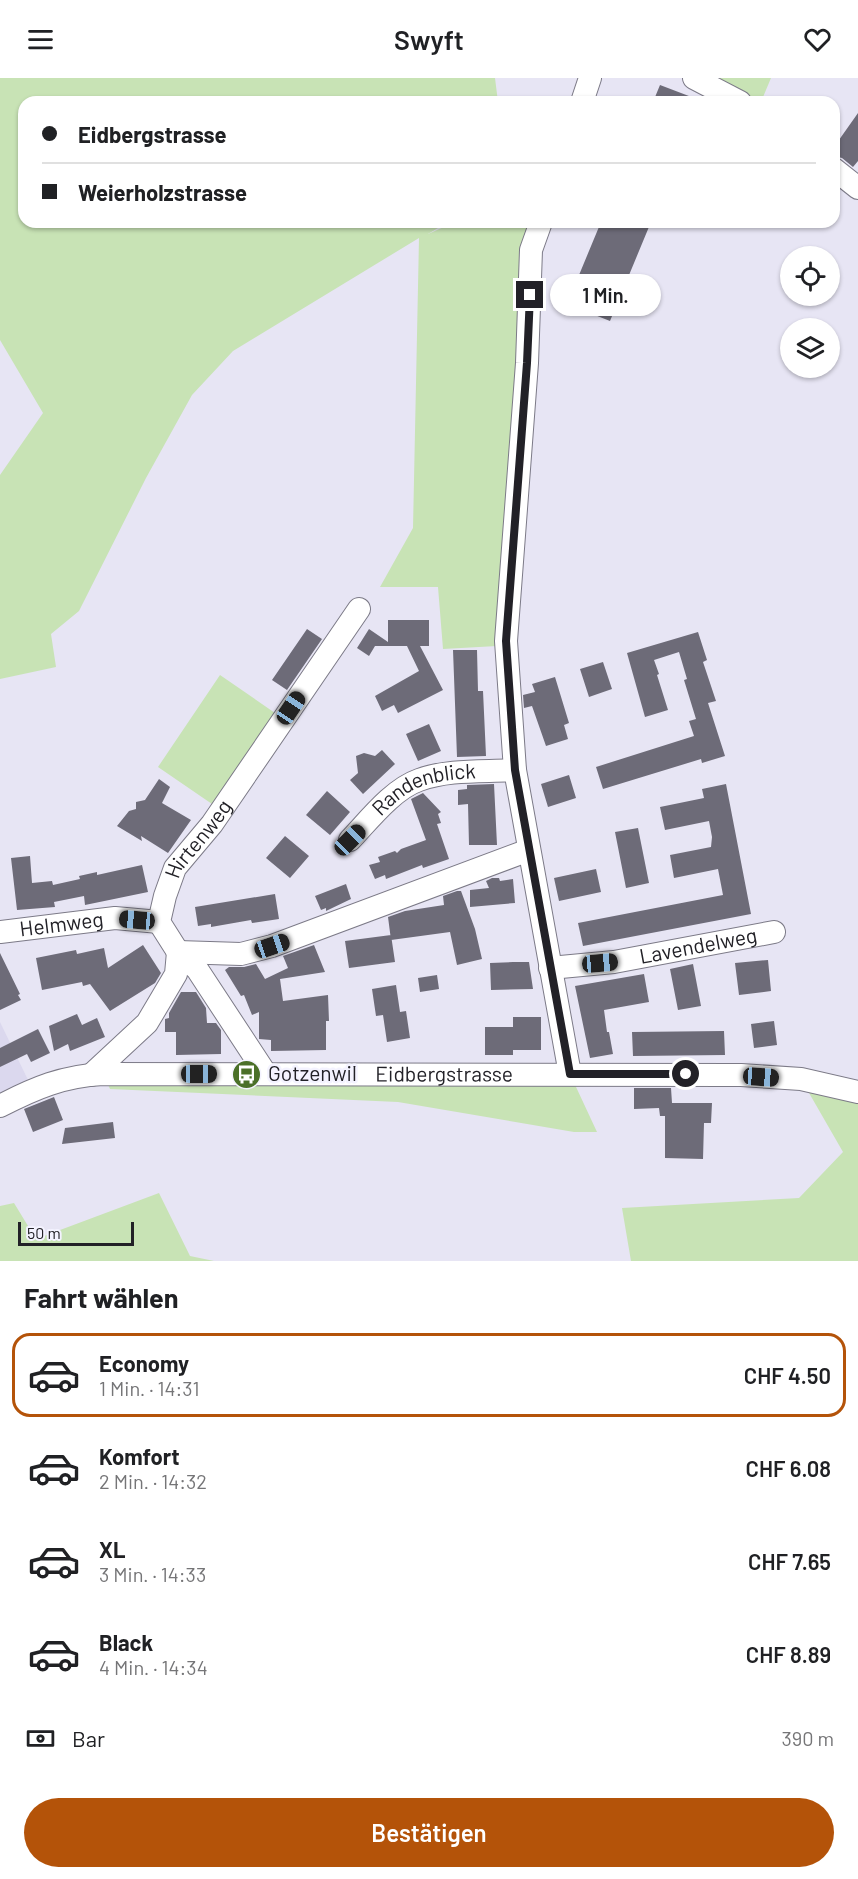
<!DOCTYPE html>
<html lang="de">
<head>
<meta charset="utf-8">
<style>
	:root { --surface:#fff; --page:#f6f6f6; --text:#202124; --muted:#757577; --line:#e0e0e0; --accent:#b45309 }
	body { margin:0; font-family:Barlow,sans-serif; background:var(--page); color:var(--text); height:100vh; display:flex; flex-direction:column; font-size:22px; white-space:nowrap }
	* { box-sizing:border-box; margin:0 }
	p { font-size:20px; color:var(--muted) }
	.icon { flex:none; width:33px; height:33px; fill:none; stroke:currentColor; stroke-width:2; stroke-linecap:round; stroke-linejoin:round }
	.map { position:relative; height:1183px; overflow:hidden }
	.details { display:flex; flex-direction:column; background:var(--surface); flex:1 }
	.details>* { flex:none }
	.top-card { position:absolute; left:18px; top:18px; width:822px; height:132px; border-radius:18px; box-shadow:0 2px 4px #0004; display:grid; align-content:center; height:132px; padding:0 24px; background:var(--surface) }
	.controls { position:absolute; left:780px; top:168px; display:grid; gap:12px }
	.controls a { display:grid; place-items:center; width:60px; height:60px; border-radius:50%; background:var(--surface); box-shadow:0 2px 4px #0004; font-size:30px }
	.scale { position:absolute; left:18px; bottom:15px; width:116px; box-sizing:border-box; padding-left:6px; border:3px solid #222127; border-top:0; font-size:16px; line-height:21px; white-space:nowrap; color:#222127; -webkit-text-stroke:4px #f4f3ff; paint-order:stroke }
	.end { position:absolute; width:27px; height:27px; margin:-14px; border:8px solid #222127; background:#fff; box-shadow:0 0 0 3px #fff }
	.from { border-radius:50% }
	.bubble { position:absolute; height:42px; border-radius:21px; background:var(--surface); box-shadow:0 2px 4px #0004; font-size:20px; font-weight:600; line-height:42px; text-align:center }
	.car { position:absolute; width:18px; height:36px; margin:-18px -9px; border-radius:8px; box-shadow:0 0 4px 2px #0007; background:linear-gradient(#222 24%,#8ab4d8 0 40%,#222 0 76%,#8ab4d8 0 86%,#222 0) }
	.top-card b { display:flex; align-items:center; gap:21px; height:57px; font-size:22px }
	.top-card b+b { border-top:2px solid var(--line) }
	.top-card i { width:15px; height:15px; background:var(--text) }
	ul { padding:0; list-style:none }
	li { display:flex; align-items:center; gap:18px; height:84px; margin:0 12px 9px; padding:0 12px; border:3px solid transparent; border-radius:18px }
	li div { flex:1 }
	li b { display:block; font-size:22px }
	li em { font-style:normal; font-weight:600 }
	li.on { border-color:var(--accent) }
	li>.icon { width:54px; height:54px; stroke-width:1.5 }
	h2 { padding:0 24px; font-size:27px; line-height:72px }
	.pay { display:flex; align-items:center; gap:15px; height:66px; padding:0 24px; font-size:22px }
	.pay p { margin-inline-start:auto }
	.button { display:flex; gap:12px; margin-top:auto; padding:12px 24px }
	.button a { flex:1; height:69px; border-radius:36px; background:var(--accent); color:#fff; font-size:24px; font-weight:600; line-height:69px; text-align:center }
	header { display:flex; justify-content:space-between; align-items:center; height:78px; padding:0 24px; background:var(--surface); font-size:27px; font-weight:600 }
	.map>svg:first-child { display:block }
	.built { fill:#dbd8ee }
	.green { fill:#c8e3b5 }
	.building { fill:#6d6b78 }
	.lines { fill:none; stroke-linecap:round; stroke-linejoin:round }
	.minor-casing { stroke:#7c7a87; stroke-width:24 }
	.minor { stroke:#fff; stroke-width:22 }
	.route { stroke:#222127; stroke-width:8 }
	.labels { text-anchor:middle; stroke-width:5; stroke-linejoin:round; paint-order:stroke }
	.street-label { font-size:21px; fill:#222127; stroke:#f4f3ff }
	.poi-label { font-size:21px; fill:#222127; stroke:#f4f3ff; text-anchor:start }
</style>
</head>
<body>
<header><svg class="icon" aria-label="menu" viewBox="0 0 24 24"><path d="M4 6h16M4 12h16M4 18h16"/></svg>Swyft<svg class="icon" aria-label="heart" viewBox="0 0 24 24"><path d="M12 20l-8-8c-3-5 5-10 8-4 3-6 11-1 8 4z"/></svg></header>
<div class="map">
<svg width="858" height="1183" viewBox="0 0 858 1183">
	<rect width="100%" height="100%" fill="#e7e5f4"/>
	<path class="built" d="M0 944 28 1002 0 1015Z"/>
	<path class="green" d="M0 0H495L498 24H24V144H448L428 156 455 144H535L497 568 443 571 438 509H380L413 450 419 160 233 273 192 317 146 400 79 533 51 556 56 589 0 601V397L43 335 0 262Z
		M704 0H771L761 24H742Z
		M220 597 275 635 212 726 158 689Z
		M103 996H570L597 1054H574L398 1024 110 1011Z
		M801 1001 858 1014V1183H631L622 1130 799 1120 843 1074Z
		M159 1115 190 1178 214 1183H0V1128L14 1125 36 1161Z"/>
	<path class="building" d="M660 7 702 23V24H653Z
		M858 35V83L853 89 842 80 834 78V69Z
		M601 144H651L610 243 567 226Z
		M388 542H429V568H420L443 612 398 635 394 627 382 633 375 618 419 593 407 568H375L369 578 357 570 369 551 388 564Z
		M307 551 322 561 287 612 272 602Z
		M698 554 707 582 703 584 716 623 708 625 725 678 702 685 701 681 603 711 596 689 694 658 689 643 696 641 684 602 687 601 679 574 654 582 659 596 657 597 668 632 645 639 627 575Z
		M453 572H477L478 613H483L486 678 457 679Z
		M603 584 612 611 589 619 580 591Z
		M555 599 569 645 564 647 568 661 546 668 532 628 524 630 523 617 535 614 532 606Z
		M429 646 441 673 418 683 406 656Z
		M382 672 395 686 363 716 350 702 358 695 356 678 364 675 375 678Z
		M569 697 576 720 548 729 541 706Z
		M159 701 170 709 162 725 191 742 168 775 141 758 142 763 117 748 129 733 136 731V724L145 722Z
		M494 706 497 767H469L468 726 458 727V712L467 711V707Z
		M726 706 751 836 583 868 578 845 723 817 718 791 674 800 670 777 711 769 712 759 709 743 665 752 660 729 704 720 702 711Z
		M327 713 350 734 330 757 306 737Z
		M423 715 441 734 438 736 441 745 437 746 449 781 423 790 422 787 386 801 385 797 375 801 369 787 380 784 378 779 395 773 397 775 401 771 426 762 411 721Z
		M638 750 649 805 626 810 615 754Z
		M285 758 309 778 290 800 266 780Z
		M30 778 32 805 52 803 53 807 80 801 79 798 97 794V797L142 787 148 814 85 827 84 818 54 824 55 829 17 832 11 780Z
		M596 791 601 814 559 823 554 800Z
		M492 800H499L500 803 513 801 515 825 470 829V812L489 810 486 803Z
		M346 806 351 821 326 833V830L321 832 315 818Z
		M457 813H461L475 851 482 881 457 887 450 854 391 862 388 839 405 833 444 827 443 818Z
		M275 816 279 841 252 845 251 842 211 849V846L198 848 195 829Z
		M391 857 395 884 349 890 345 863Z
		M143 867 161 895 155 905 110 933 90 906 83 908 82 904 42 912 36 880 76 872 77 876 104 870 108 890Z
		M314 867 325 894 280 901 283 923 328 917 329 943H326V972L271 973V962L259 961V934L252 937 244 917 241 918 225 892 229 889H244L256 886 265 901 288 890 283 878Z
		M0 875 20 916 18 917 21 922 0 932Z
		M768 882 771 913 739 917 735 885Z
		M513 884H529L533 911 491 912 490 885Z
		M693 886 701 928 678 932 670 891Z
		M644 896 649 924 604 932 607 954H609L613 976 590 980 575 908Z
		M437 897 439 911 420 914 418 900Z
		M396 907 400 934 406 933 410 960 387 964 383 937 376 938 372 911Z
		M181 914H196L206 930 207 945H216L221 952V976L176 977V954H165V941L169 940V935Z
		M77 936 82 947 97 940 105 959 70 973 68 966 54 973 49 948Z
		M513 939H541V972H513V977H485V949H513Z
		M774 943 777 967 754 970 751 946Z
		M38 951 50 975 31 984 27 976 0 989V970Z
		M724 953 725 977 633 978 632 954Z
		M634 1010H671L672 1025H712L711 1045H704L703 1081 665 1080V1038H660L659 1030 634 1031Z
		M54 1019 63 1042 33 1054 24 1031Z
		M113 1044 115 1060 62 1066 65 1050Z"/>
	<g class="lines">
		<defs>
			<g id="minor">
				<path d="M694 0 740 24"/>
				<path d="M582 24 590 0"/>
				<path d="M834 91 858 110"/>
				<path d="M541 144 531 172 527 285 506 563 515 692 570 996"/>
				<path id="s1" d="M350 762C369 742 393 711 419 702 449 691 483 694 515 692"/>
				<path id="s2" d="M0 854 115 840 159 844"/>
				<path id="s3" d="M550 890 614 884 774 854"/>
				<path id="s4" d="M266 996 197 891 178 874 159 844 165 818 175 790 212 746 359 531"/>
				<path d="M91 997 147 945 176 896 178 874 241 876 272 868 529 772"/>
				<path id="s5" d="M0 1028C35 1010 63 998 103 996L741 997 801 1001 858 1014"/>
			</g>
		</defs>
		<use href="#minor" class="minor-casing"/>
		<use href="#minor" class="minor"/>
	</g>
	<g class="lines">
		<path class="route" d="M530 217 527 285 506 563 515 692 570 996H686"/>
	</g>
	<defs>
		<symbol id="bus-disc" viewBox="-11 -11 22 22"><circle r="9.5" fill="#4b7029" stroke="#f4f3ff"/><path d="M-5-6H5V4H4V6H2V4H-2V6H-4V4H-5ZM-3.5-4V0h7V-4ZM-3.5 1.2v1.5H-2V1.2ZM2 1.2v1.5H3.5V1.2Z" fill="#fff"/></symbol>
	</defs>
	<g fill-rule="evenodd">
		<use href="#bus-disc" x="230" y="980" width="33" height="33"/>
	</g>
	<g class="labels">
		<g class="street-label">
			<text dy="7" stroke="none"><textPath href="#s1" startOffset="94">Randenblick</textPath></text>
			<text dy="7" stroke="none"><textPath href="#s4" startOffset="280">Hirtenweg</textPath></text>
			<text dy="7" stroke="none"><textPath href="#s2" startOffset="62">Helmweg</textPath></text>
			<text dy="7" stroke="none"><textPath href="#s3" startOffset="150">Lavendelweg</textPath></text>
			<text dy="7" stroke="none"><textPath href="#s5" startOffset="450">Eidbergstrasse</textPath></text>
		</g>
		<g class="poi-label">
			<text x="268" y="1003">Gotzenwil</text>
		</g>
	</g>
</svg>
<div class="controls">
<a><svg class="icon" aria-label="locate" viewBox="0 0 24 24"><circle cx="12" cy="12" r="6"/><path d="M12 2v4M12 18v4M2 12h4M18 12h4"/></svg></a>
<a><svg class="icon" aria-label="layers" viewBox="0 0 24 24"><path d="M12 4l9 5-9 5-9-5zM3 14l9 5 9-5"/></svg></a>
</div>
<div class="scale">50 m</div>
<i class="end from" style="left:686px;top:996px"></i>
<i class="end" style="left:530px;top:217px"></i>
<div class="bubble" style="left:550px;top:196px;width:111px">1 Min.</div>
<i class="car" style="left:291px;top:630px;rotate:34deg"></i>
<i class="car" style="left:350px;top:762px;rotate:45deg"></i>
<i class="car" style="left:137px;top:842px;rotate:275deg"></i>
<i class="car" style="left:272px;top:868px;rotate:71deg"></i>
<i class="car" style="left:600px;top:885px;rotate:85deg"></i>
<i class="car" style="left:199px;top:996px;rotate:90deg"></i>
<i class="car" style="left:761px;top:999px;rotate:94deg"></i>
<div class="top-card">
<b><i class="from"></i>Eidbergstrasse</b>
<b><i></i>Weierholzstrasse</b>
</div>
</div>
<section class="details">
<h2>Fahrt wählen</h2>
<ul>
<li class="on"><svg class="icon" aria-label="car" viewBox="0 0 24 24"><path d="M5 17H2v-5l4-1 3-4h7l3 4 3 1v5h-3M9 17h6M6 11h13"/><circle cx="7" cy="17" r="2"/><circle cx="17" cy="17" r="2"/></svg><div><b>Economy</b><p>1 Min. · 14:31</p></div><em>CHF 4.50</em></li>
<li><svg class="icon" aria-label="car" viewBox="0 0 24 24"><path d="M5 17H2v-5l4-1 3-4h7l3 4 3 1v5h-3M9 17h6M6 11h13"/><circle cx="7" cy="17" r="2"/><circle cx="17" cy="17" r="2"/></svg><div><b>Komfort</b><p>2 Min. · 14:32</p></div><em>CHF 6.08</em></li>
<li><svg class="icon" aria-label="car" viewBox="0 0 24 24"><path d="M5 17H2v-5l4-1 3-4h7l3 4 3 1v5h-3M9 17h6M6 11h13"/><circle cx="7" cy="17" r="2"/><circle cx="17" cy="17" r="2"/></svg><div><b>XL</b><p>3 Min. · 14:33</p></div><em>CHF 7.65</em></li>
<li><svg class="icon" aria-label="car" viewBox="0 0 24 24"><path d="M5 17H2v-5l4-1 3-4h7l3 4 3 1v5h-3M9 17h6M6 11h13"/><circle cx="7" cy="17" r="2"/><circle cx="17" cy="17" r="2"/></svg><div><b>Black</b><p>4 Min. · 14:34</p></div><em>CHF 8.89</em></li>
</ul>
<div class="pay"><svg class="icon" aria-label="cash" viewBox="0 0 24 24"><path d="M3 7h18v10H3z"/><circle cx="12" cy="12" r="2"/></svg>Bar<p>390 m</p></div>
<div class="button"><a>Bestätigen</a></div>
</section>
</body>
</html>
